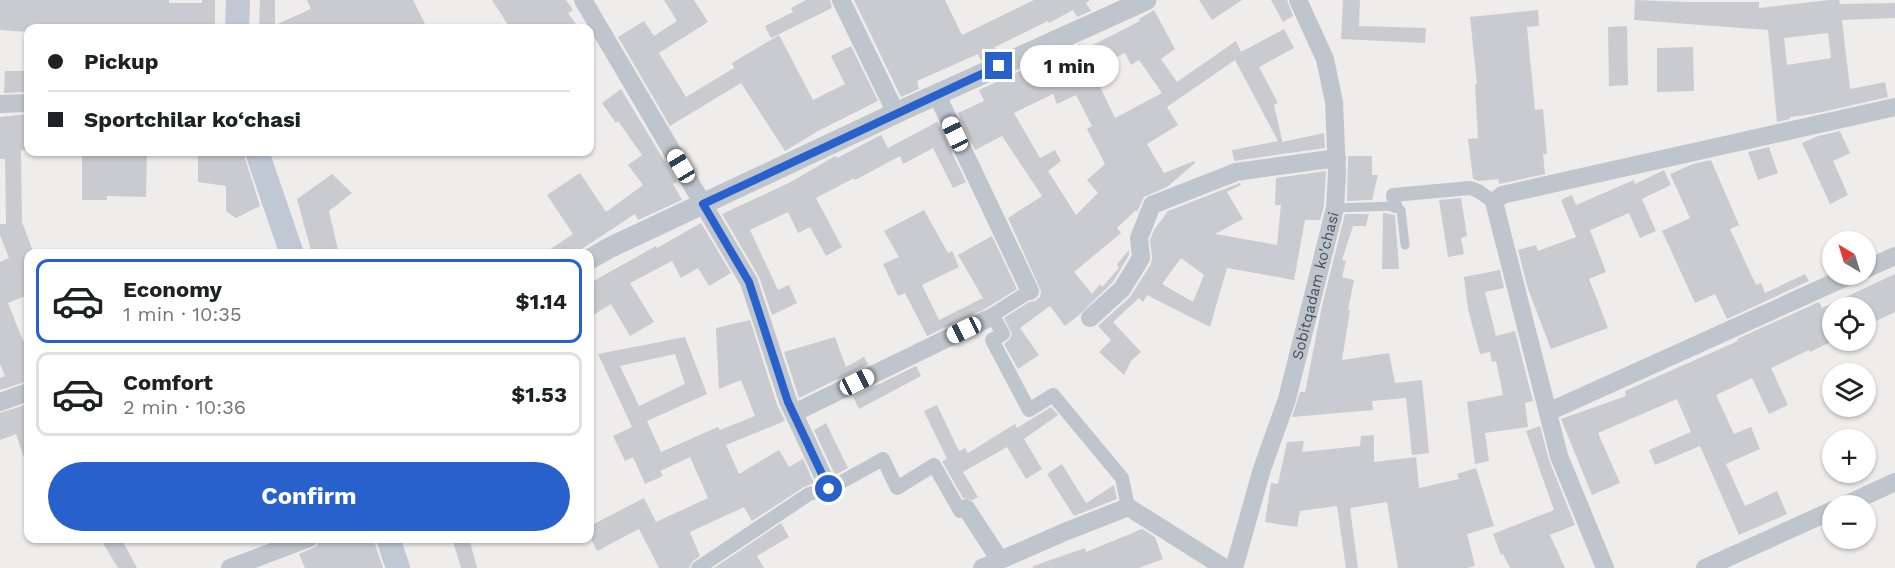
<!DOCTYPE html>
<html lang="en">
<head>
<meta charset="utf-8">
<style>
	:root { --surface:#fff; --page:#f6f6f6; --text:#202124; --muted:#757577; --line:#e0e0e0; --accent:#2961cc }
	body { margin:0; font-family:"Work Sans",sans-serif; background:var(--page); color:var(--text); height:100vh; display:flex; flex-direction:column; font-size:22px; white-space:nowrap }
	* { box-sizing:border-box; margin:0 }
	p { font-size:20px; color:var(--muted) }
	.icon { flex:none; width:33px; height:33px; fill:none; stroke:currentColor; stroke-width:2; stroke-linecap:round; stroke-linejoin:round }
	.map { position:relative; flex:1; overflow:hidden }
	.sheet { position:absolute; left:24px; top:249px; width:570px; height:294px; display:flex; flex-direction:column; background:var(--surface); border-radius:12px; box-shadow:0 2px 4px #0004 }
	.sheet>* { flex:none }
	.banner { position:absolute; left:24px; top:24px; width:570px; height:132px; border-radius:12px; box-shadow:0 2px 4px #0004; display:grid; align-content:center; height:132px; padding:0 24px; background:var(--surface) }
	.needle { width:39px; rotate:322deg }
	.tools { position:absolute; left:1822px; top:231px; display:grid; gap:12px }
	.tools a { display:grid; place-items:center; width:54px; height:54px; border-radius:50%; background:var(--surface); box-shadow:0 2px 4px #0004; font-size:30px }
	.end { position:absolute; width:27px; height:27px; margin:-14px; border:8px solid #2961cc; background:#fff; box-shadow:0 0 0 3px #fff }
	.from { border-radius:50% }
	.bubble { position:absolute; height:42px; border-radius:21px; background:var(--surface); box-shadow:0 2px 4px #0004; font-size:20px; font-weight:700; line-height:42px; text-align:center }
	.car { position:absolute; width:18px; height:36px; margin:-18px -9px; border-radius:8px; box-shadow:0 0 4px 2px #0007; background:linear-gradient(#fff 24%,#345 0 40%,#fff 0 76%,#345 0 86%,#fff 0) }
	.banner b { display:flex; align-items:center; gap:21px; height:57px; font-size:22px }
	.banner b+b { border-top:2px solid var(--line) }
	.banner i { width:15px; height:15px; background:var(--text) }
	ul { padding:10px 0 0; list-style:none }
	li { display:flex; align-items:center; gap:18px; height:84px; margin:0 12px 9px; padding:0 12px; border:3px solid var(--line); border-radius:12px }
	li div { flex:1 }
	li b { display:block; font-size:22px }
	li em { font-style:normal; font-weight:700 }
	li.selected { border-color:var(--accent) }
	li>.icon { width:54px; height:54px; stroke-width:1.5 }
	.action { display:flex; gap:12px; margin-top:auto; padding:12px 24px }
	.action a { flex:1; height:69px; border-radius:36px; background:var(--accent); color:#fff; font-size:24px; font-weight:700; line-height:69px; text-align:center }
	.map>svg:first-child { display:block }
	.building { fill:#cacbd0; fill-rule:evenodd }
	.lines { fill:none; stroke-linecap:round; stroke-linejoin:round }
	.service { stroke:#bec5cd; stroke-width:9 }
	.pedestrian { stroke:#bec5cd; stroke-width:14 }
	.minor { stroke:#bec5cd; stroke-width:18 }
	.tertiary { stroke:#bec5cd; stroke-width:21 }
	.secondary { stroke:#c0c8d4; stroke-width:24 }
	.route { stroke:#2961cc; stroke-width:8 }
	.labels { text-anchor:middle; stroke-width:6; stroke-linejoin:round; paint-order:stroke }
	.street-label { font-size:15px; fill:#464e57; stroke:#fff }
</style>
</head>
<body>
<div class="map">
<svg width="1895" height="568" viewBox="0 0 1895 568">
	<rect width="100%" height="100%" fill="#efecec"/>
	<path class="building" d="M0 0H169V3H202V0H215V28H28V32L0 30Z
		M260 0H275V25L311 9 307 0H413L427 28H259Z
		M492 0H566L573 10 568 13 579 28H510Z
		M664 0H694L708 22 659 53 686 97 734 68 732 63 779 35 813 100 845 84 831 56 851 46 878 101 818 131 785 151 741 83 670 126 618 37 644 21 654 36 677 21Z
		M806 0H830L832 8 771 38 765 26 793 12 791 8Z
		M854 0H945L962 35 1034 0H1090L1086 3 1091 11 1077 17 1073 10 1049 23 1048 21 995 47 998 53 981 61 978 54 917 81 919 89 901 97Z
		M1199 0H1242L1212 20Z
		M1271 0H1287L1293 16 1283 22Z
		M1343 0H1360L1359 26 1426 28 1425 43 1341 39Z
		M1635 0 1686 2H1759V8L1830 0H1839L1840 4 1895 3V18L1842 20 1850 89 1885 82 1888 97 1813 114 1790 117V119L1777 122 1768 30 1634 20ZM1828 33 1831 58 1787 65 1784 38Z
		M1154 10 1175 49 1161 59 1177 82 1236 41 1241 52 1284 29 1294 48 1259 67 1278 103 1274 105 1282 140 1279 141 1282 140V142L1324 133 1325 148 1234 161 1232 150 1278 141 1235 60 1167 107 1178 125 1147 144 1164 173 1194 161 1195 163 1167 187 1144 197 1137 212 1136 210 1117 228 1121 233 1074 272 1092 294 1100 284 1102 287 1119 268 1117 264 1129 250V255L1113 282 1079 315 1065 326 1050 306 1020 328 1039 355 1018 369 1004 344 1010 339 1012 334 1004 318 1029 302 1035 301 1040 297 1041 291 1008 218 1042 196 1002 136 975 150 958 113 984 101 979 90 1024 69 1031 84 1064 68 1057 54 1080 44 1083 50 1140 21 1139 19ZM1125 53 1131 65 1139 60 1162 93 1115 118 1092 70ZM1053 94 1057 104 1076 95 1092 126 1087 129 1105 164 1087 180 1098 193 1076 215 1048 171 1061 161 1055 150 1040 158 1014 113Z
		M1538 10 1539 26 1527 27 1535 110 1543 109 1547 154H1543L1545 174 1499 184 1498 179 1478 181 1473 179 1468 139 1478 138 1475 84H1477L1470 17Z
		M1627 26 1628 85 1609 86 1608 27Z
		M1693 47 1694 91 1657 92V48Z
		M5 71H28V92L4 93Z
		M621 89 677 182 673 184 682 200 638 220 635 214 574 254H543L573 234 547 195 580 173 606 212 643 185 628 165 642 155 618 121 616 123 602 103Z
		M28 114V150H21L22 222 34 254H28V295L8 303 23 341 28 339V381L0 390V378L5 376 0 364V262L9 258 0 235V224H6L5 159H0V117Z
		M937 122 966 182 953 188 933 148 903 164 900 156 855 180 854 178 816 198 842 247 826 256 810 227 798 233 788 212 750 230 778 290 789 285 797 303 772 315 759 277 722 214 789 183 835 156 837 158 881 135 888 148Z
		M1840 131 1850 153 1833 161 1848 195 1830 204 1802 143 1818 136Z
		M1769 147 1778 173 1758 180 1748 152Z
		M82 152H147L146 197 107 196V200H82Z
		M198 152H243L260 206 236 218 226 211V186L198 182Z
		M1348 156H1372V175H1378L1372 200 1347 201Z
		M1711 160 1739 225 1730 229 1756 285 1761 283 1765 293 1805 274 1809 281 1727 319 1715 294 1695 303 1662 231 1690 218 1670 174 1693 164Z
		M1664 170 1671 185 1642 199 1656 231 1640 238 1629 213 1590 230 1606 272 1589 279 1608 328 1551 349 1528 289 1518 250 1536 245 1538 251 1576 237 1561 200 1572 195 1576 205 1634 180 1635 184Z
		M1326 171 1324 206 1320 220H1305L1294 280 1227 268 1210 327 1147 295 1143 302 1139 298 1113 322 1141 352 1131 361 1124 375 1099 352 1111 340 1098 326 1130 297 1151 264 1152 257 1150 240 1154 230 1168 211 1240 183 1241 185 1227 192 1243 219 1215 234 1277 245 1281 205H1275L1276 178ZM1181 258 1204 275 1193 302 1162 284Z
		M332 174 352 193 329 211 339 254H312L297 199Z
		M1461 198 1467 236 1461 238 1464 254 1448 257 1439 200Z
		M924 210 948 253 952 251 959 267 922 285 939 320 983 298 958 255 992 236 1017 289 985 309 927 336 905 293 898 296 883 264 899 257 884 231Z
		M1383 213 1395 215 1399 269H1382Z
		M1345 214H1369L1366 226H1353L1342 260 1346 261 1342 277 1354 280 1348 310H1350L1342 360 1389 353 1395 383 1422 380 1429 453 1412 455 1406 398 1372 401 1373 410 1292 417 1300 392H1305L1322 306Z
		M701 223 731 273 709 286 698 268 681 278 672 261 630 283 654 322 630 336 611 304 590 317V283L656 246 657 248Z
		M1500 270 1504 288 1485 292 1496 336 1515 331 1533 401 1525 403 1528 427 1485 433 1489 461 1475 464 1467 402 1503 395 1496 361 1492 362 1490 352 1480 354 1468 309 1464 277Z
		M1895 274V312L1866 326V308H1833V341L1810 352 1809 350 1771 368 1788 405 1769 414 1752 378 1716 395 1734 434 1751 427 1760 449 1726 464 1745 506 1777 491 1787 514 1739 535 1700 446 1655 465 1649 450 1691 432 1677 399 1598 433 1620 483 1592 495 1561 419 1626 396 1625 391 1738 341 1737 339 1819 302 1822 308Z
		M750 320 777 405 785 421 726 445 739 474 779 450 789 467 803 459 814 483 804 487 752 521 744 507 690 532 700 556 693 561 689 568H659L639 529 597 551 590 536V526L644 498 656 522 708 498 690 457 660 471 663 476 645 484 633 457 625 461 613 436 632 427 598 354 685 337 707 394 647 421 661 452 718 427 720 430 755 416 741 380 719 389 716 328ZM675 354 685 384 639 406 620 366Z
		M835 337 846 367 864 357 868 364 799 398 784 352Z
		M916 366 921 376 859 409 853 397Z
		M28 404V464H26L16 434 0 440V413Z
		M937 405 959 451 965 448 968 453 1015 424 1017 428 1051 407 1058 415 1024 439 1042 469 1026 479 1007 447 963 472 978 497 973 500 963 498 942 461 947 459 924 411Z
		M826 423 848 468 835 475 814 430Z
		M1540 426 1549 460 1575 525 1550 535 1565 568H1510L1503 554 1501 555 1493 534 1554 510 1526 431Z
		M1374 435V462L1416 457 1419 488 1459 479 1457 474 1476 468 1494 526 1467 534 1475 566 1467 568H1398L1387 502 1350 508 1358 568H1346L1337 506 1300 511 1297 527 1265 522 1271 483 1278 484 1287 442 1304 441 1302 452 1360 446 1361 436Z
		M1062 464 1086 503 1114 485 1117 499 1074 516 1047 474Z
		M781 523 789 537 757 556 764 568H714Z
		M1142 529 1155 537 1163 559 1139 568H1033V566L1085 548 1086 552Z
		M100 538H121L137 568H118Z
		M320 538H373L383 568H305L299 554 317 546Z
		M452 538H469L477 568H461Z"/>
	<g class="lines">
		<path class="service" d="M1335 208 1395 206 1401 210 1405 245"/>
		<path class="pedestrian" d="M1395 206 1393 195 1470 188 1478 191 1494 202
			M993 316 1003 334 992 340 1029 410 1053 395 1122 478 1128 507
			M986 319 1030 291
			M698 568 809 494 829 489 883 459 897 488 934 465 960 511 966 508"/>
		<g class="minor">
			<path d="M583 0 749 282 788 401 829 489"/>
			<path d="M841 0 896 113"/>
			<path d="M937 95 1030 291"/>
			<path d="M0 104 28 103"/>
			<path d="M1866 269 1895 256"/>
			<path d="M1090 318 1122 289 1141 258 1139 238 1152 205 1236 172 1337 158"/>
			<path d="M0 402 28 392"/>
			<path d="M1548 412 1853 274"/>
			<path d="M794 413 985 320"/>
			<path d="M1843 506 1895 482"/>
			<path d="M966 508 1000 560"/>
			<path d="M230 568 309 538"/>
			<path d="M982 568 1067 531 1128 507 1225 568"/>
			<path id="s1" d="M1234 568 1262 469 1287 399 1335 208 1337 173 1334 102 1325 59 1298 0"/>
			<path d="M1605 568 1559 456 1494 202 1502 195 1895 107"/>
			<path d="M1705 568 1833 510"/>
		</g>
		<path class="tertiary" d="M590 259 611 247 909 107 1146 0"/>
		<path class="secondary" d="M237 28 238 0
			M257 152 292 254
			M388 538 398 568"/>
	</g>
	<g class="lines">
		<path class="route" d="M829 489 788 402 749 282 703 204 999 66"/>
	</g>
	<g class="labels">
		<g class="street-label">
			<text dy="5" stroke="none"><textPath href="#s1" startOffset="294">Sobitqadam ko'chasi</textPath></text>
		</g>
	</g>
</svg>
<div class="tools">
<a><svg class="needle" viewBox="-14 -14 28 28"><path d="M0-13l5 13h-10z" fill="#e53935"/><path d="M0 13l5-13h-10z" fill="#757577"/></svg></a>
<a><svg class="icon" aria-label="locate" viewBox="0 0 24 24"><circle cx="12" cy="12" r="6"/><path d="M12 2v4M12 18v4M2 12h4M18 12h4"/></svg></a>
<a><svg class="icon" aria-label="layers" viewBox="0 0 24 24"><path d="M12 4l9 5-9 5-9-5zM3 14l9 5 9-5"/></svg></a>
<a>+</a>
<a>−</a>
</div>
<i class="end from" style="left:829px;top:489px"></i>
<i class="end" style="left:999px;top:66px"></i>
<div class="bubble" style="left:1020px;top:45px;width:99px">1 min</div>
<i class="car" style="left:955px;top:134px;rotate:335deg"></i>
<i class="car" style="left:681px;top:166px;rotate:329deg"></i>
<i class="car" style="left:964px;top:330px;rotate:244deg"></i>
<i class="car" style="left:857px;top:382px;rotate:64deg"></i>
<div class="banner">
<b><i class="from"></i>Pickup</b>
<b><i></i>Sportchilar ko‘chasi</b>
</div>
<section class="sheet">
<ul>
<li class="selected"><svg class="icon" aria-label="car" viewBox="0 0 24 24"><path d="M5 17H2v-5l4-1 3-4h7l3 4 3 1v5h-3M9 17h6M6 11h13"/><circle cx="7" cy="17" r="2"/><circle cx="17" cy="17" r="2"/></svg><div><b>Economy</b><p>1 min · 10:35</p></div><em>$1.14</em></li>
<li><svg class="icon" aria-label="car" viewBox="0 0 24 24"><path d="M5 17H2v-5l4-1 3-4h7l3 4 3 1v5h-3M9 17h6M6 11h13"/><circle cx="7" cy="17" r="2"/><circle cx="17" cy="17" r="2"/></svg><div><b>Comfort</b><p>2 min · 10:36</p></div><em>$1.53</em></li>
</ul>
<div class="action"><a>Confirm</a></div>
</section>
</div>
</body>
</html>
